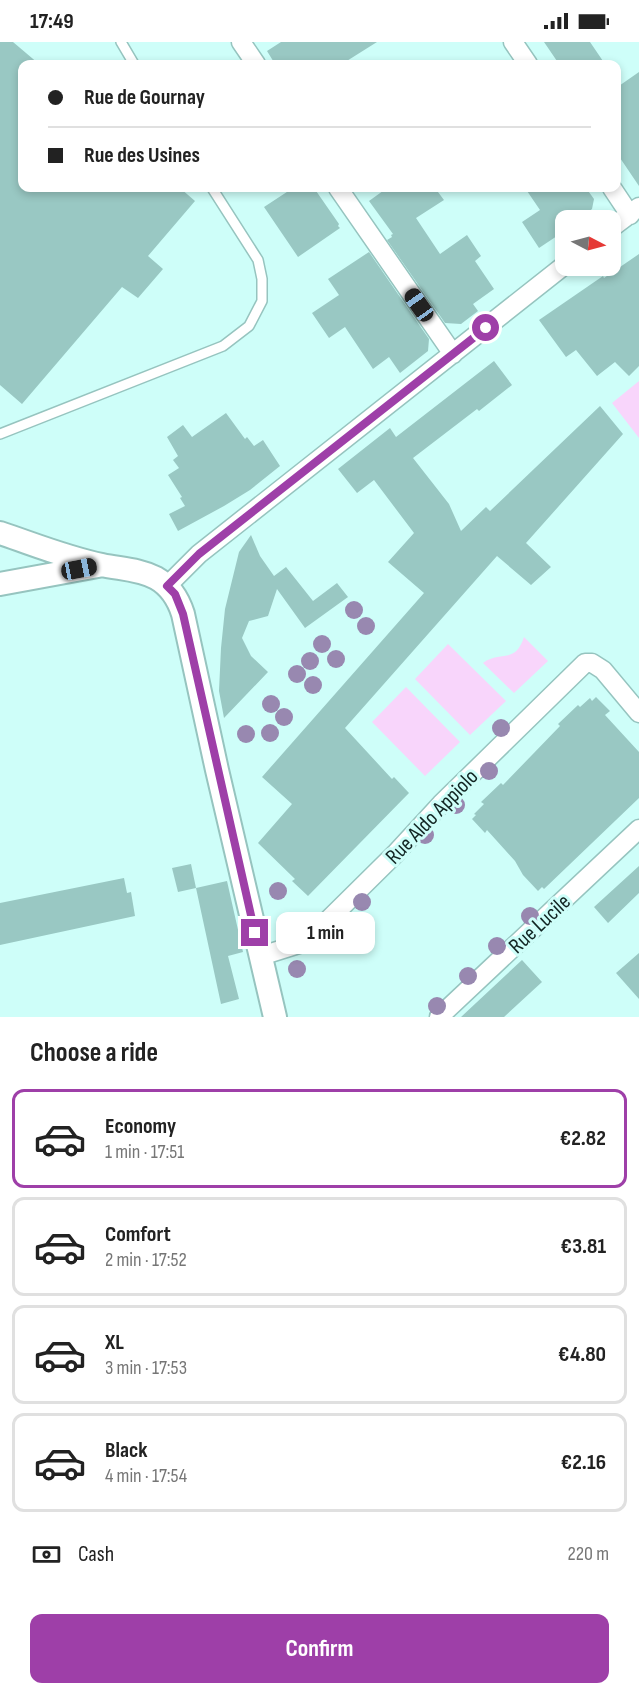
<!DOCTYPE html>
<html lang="en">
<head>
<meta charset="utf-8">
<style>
	:root { --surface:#fff; --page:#f2f2f2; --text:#222; --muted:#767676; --line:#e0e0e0; --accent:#9e3fa8 }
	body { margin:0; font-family:"Sofia Sans Condensed",sans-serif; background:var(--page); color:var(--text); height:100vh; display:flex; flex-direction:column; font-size:22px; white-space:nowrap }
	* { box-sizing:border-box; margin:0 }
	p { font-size:20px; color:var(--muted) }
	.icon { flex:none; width:33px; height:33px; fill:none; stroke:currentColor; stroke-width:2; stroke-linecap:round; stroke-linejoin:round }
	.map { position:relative; height:975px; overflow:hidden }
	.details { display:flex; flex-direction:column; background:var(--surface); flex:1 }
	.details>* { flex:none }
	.banner { position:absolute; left:18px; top:18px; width:603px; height:132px; border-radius:12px; box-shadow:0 3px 9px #0003; display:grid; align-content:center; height:132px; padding:0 30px; background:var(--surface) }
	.needle { width:39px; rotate:96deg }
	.fabs { position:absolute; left:555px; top:168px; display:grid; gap:12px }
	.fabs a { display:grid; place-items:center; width:66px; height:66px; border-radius:12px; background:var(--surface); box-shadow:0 3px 9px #0003; font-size:30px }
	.end { position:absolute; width:27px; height:27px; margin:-14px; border:8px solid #9e3fa8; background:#fff; box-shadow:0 0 0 3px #fff }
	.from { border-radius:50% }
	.bubble { position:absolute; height:42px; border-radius:12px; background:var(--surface); box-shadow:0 3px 9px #0003; font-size:20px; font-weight:700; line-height:42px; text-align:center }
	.car { position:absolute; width:18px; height:36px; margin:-18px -9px; border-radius:8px; box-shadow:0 0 4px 2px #0007; background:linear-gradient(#222 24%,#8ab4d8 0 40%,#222 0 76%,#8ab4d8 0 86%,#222 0) }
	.banner b { display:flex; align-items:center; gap:21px; height:57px; font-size:22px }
	.banner b+b { border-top:2px solid var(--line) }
	.banner i { width:15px; height:15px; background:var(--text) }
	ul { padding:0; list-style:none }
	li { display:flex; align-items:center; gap:18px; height:99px; margin:0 12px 9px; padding:0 18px; border:3px solid var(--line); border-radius:12px }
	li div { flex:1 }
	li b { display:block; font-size:22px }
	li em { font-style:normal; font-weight:700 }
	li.selected { border-color:var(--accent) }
	li>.icon { width:54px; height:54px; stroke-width:1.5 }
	h2 { padding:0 30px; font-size:27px; line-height:72px }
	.pay { display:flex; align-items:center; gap:15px; height:66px; padding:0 30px; font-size:22px }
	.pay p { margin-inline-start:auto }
	.cta { display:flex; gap:12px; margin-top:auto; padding:12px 30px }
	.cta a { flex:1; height:69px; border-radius:12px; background:var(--accent); color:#fff; font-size:24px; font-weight:700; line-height:69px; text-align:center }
	.status { display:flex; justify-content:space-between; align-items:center; height:42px; padding:0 30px; background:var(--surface); direction:ltr }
	.status svg { height:16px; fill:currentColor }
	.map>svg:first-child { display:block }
	.green { fill:#f8d5fb }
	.building { fill:#99c8c3 }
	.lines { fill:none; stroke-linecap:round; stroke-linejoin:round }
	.service-casing { stroke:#96c4bf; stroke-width:12 }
	.minor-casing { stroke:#96c4bf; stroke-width:21 }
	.tertiary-casing { stroke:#96c4bf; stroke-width:26 }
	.service { stroke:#fff; stroke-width:9 }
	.minor { stroke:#fff; stroke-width:18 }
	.tertiary { stroke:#fff; stroke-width:22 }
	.tree { fill:#9888b0 }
	.route { stroke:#9e3fa8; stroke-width:8 }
	.labels { text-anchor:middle; stroke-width:6; stroke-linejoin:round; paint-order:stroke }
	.street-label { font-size:22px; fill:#112422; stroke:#cefef9 }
</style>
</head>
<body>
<div class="status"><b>17:49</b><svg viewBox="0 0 49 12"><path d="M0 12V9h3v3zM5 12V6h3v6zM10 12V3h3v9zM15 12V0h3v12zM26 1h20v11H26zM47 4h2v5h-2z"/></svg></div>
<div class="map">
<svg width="639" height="975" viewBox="0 0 639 975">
	<rect width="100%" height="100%" fill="#cefef9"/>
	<path class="green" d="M639 339V396L612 361Z
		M524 595 548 619 514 651 483 621C500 608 515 623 524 595Z
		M448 602 506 659 470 693 415 637Z
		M406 645 460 700 425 734 372 680Z"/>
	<path class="building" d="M0 0H13L39 22H22V146H180L195 159 148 214 163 227 138 256 122 245 22 362 0 343Z
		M281 0H377L342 22H275L267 9Z
		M544 0H590L605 22H559Z
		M639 30V144L616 110V46Z
		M293 146H314L339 182 338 184 340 186 298 215 264 165Z
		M387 146H435L444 158 416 176 440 212 467 193 481 214 475 219 494 247 473 262 478 269 461 282 445 281 387 198 392 195 391 193 393 192 369 159Z
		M525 146H586L594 157 592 167 578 178H566V188L539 206 522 180 540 168Z
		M369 210 429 297 428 309 400 331 389 315 373 327 345 285 329 296 312 271 339 253 328 237Z
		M639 212V324L629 334 615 320 597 334 576 308 566 315 539 278 603 234 604 236Z
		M494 319 512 343 479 369 477 367 413 416 449 462 461 489 486 465 490 469 600 364 623 392 526 501 551 525 531 543 497 514 345 686 392 737 394 735 409 751 308 854 292 839 295 837 258 801 292 762 262 735 424 551 388 520 414 491 374 438 357 451 338 427 390 386 396 395Z
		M226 371 245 397 247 395 254 404 263 398 280 424 250 448 224 464 178 489 169 472 185 464 180 456 182 455 168 433 179 426 173 418 178 414 167 395 183 383 192 395Z
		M251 493 260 514 274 534 286 525 313 559 337 541 348 555 305 586 277 547 268 574 249 579 242 596 251 614 268 630 224 676 219 649 221 606 225 567 239 510Z
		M596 655 610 669 605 673 639 710V756L544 847 542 845 538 849 523 833 515 819 487 788 485 791 472 777 476 773 474 772 484 762 481 760 501 741 503 743 560 684 558 682 578 663 580 665 590 656 592 659Z
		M191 822 196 846 178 850 172 826Z
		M639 824V851L608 881 594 865Z
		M124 836 127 851 131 850 135 874 0 903V861Z
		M227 839 243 910 228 914 239 957 221 962 196 846Z
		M639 911V957L616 931Z
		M522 918 542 940 530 951 504 975H461Z"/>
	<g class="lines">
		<defs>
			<path id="service" d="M121 0 134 22
				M0 392 223 304 249 284 262 259V237L258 218 212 146"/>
			<path id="minor" d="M241 0 256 22
				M513 0 528 22
				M338 146 453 312
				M612 146 630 173
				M610 187 639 165
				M167 544 199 512 566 222
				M261 914 299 902 311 895 395 812 441 762 585 621H592L603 628 639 671
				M439 975 639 787"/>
			<path id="tertiary" d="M0 491C33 502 67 516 102 523 120 527 139 527 156 536 170 544 178 556 183 572L217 728 275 975
				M0 542 98 524"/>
		</defs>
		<use href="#service" class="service-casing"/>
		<use href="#minor" class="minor-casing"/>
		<use href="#tertiary" class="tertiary-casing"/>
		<use href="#service" class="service"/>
		<use href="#minor" class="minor"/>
		<use href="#tertiary" class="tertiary"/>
	</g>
	<g class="tree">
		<circle cx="354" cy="568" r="9"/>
		<circle cx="366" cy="584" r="9"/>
		<circle cx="322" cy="602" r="9"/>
		<circle cx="336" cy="617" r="9"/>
		<circle cx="310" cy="619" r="9"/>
		<circle cx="297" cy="632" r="9"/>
		<circle cx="313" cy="643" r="9"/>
		<circle cx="271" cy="662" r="9"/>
		<circle cx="284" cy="675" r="9"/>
		<circle cx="501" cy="686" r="9"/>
		<circle cx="270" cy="691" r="9"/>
		<circle cx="246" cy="692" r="9"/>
		<circle cx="489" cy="729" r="9"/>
		<circle cx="456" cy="763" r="9"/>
		<circle cx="425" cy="793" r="9"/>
		<circle cx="278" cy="849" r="9"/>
		<circle cx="362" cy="860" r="9"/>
		<circle cx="530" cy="874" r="9"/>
		<circle cx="328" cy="894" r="9"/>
		<circle cx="497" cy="904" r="9"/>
		<circle cx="297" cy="927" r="9"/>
		<circle cx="468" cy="934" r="9"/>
		<circle cx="437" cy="964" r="9"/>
	</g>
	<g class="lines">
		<path class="route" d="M255 891 183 572 175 552 167 544 199 512 486 286"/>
	</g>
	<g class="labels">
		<g class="street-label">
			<text transform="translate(431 774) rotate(-46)" y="8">Rue Aldo Appiolo</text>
			<text transform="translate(539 881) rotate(-43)" y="8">Rue Lucile</text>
		</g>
	</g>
</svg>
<div class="fabs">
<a><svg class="needle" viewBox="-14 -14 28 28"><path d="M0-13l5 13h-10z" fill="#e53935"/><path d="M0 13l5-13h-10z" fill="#767676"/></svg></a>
</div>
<i class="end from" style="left:486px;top:286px"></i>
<i class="end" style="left:255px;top:891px"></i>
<div class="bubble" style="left:276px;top:870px;width:99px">1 min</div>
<i class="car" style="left:419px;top:263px;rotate:325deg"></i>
<i class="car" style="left:79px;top:527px;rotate:79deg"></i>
<div class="banner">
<b><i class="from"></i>Rue de Gournay</b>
<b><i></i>Rue des Usines</b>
</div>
</div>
<section class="details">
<h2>Choose a ride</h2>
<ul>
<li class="selected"><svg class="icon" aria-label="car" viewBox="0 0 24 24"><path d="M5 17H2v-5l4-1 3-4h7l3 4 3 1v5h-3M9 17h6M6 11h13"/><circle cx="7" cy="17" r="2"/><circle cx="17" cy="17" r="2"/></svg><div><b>Economy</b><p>1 min · 17:51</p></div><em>€2.82</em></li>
<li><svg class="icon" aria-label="car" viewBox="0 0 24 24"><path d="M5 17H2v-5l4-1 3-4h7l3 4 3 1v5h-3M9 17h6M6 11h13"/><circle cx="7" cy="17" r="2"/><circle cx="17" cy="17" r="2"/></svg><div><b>Comfort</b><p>2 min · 17:52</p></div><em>€3.81</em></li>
<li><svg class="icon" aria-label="car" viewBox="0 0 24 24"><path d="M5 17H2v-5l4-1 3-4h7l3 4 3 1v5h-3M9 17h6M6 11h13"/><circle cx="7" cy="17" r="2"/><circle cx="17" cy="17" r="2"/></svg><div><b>XL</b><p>3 min · 17:53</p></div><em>€4.80</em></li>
<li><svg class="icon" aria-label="car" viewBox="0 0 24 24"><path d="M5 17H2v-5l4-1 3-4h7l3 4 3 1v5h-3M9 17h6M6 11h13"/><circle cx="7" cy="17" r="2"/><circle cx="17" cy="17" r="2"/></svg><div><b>Black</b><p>4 min · 17:54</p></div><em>€2.16</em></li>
</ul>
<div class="pay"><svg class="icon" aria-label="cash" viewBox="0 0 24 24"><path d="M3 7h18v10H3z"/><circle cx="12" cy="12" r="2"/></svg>Cash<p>220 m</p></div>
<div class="cta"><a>Confirm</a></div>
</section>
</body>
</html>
